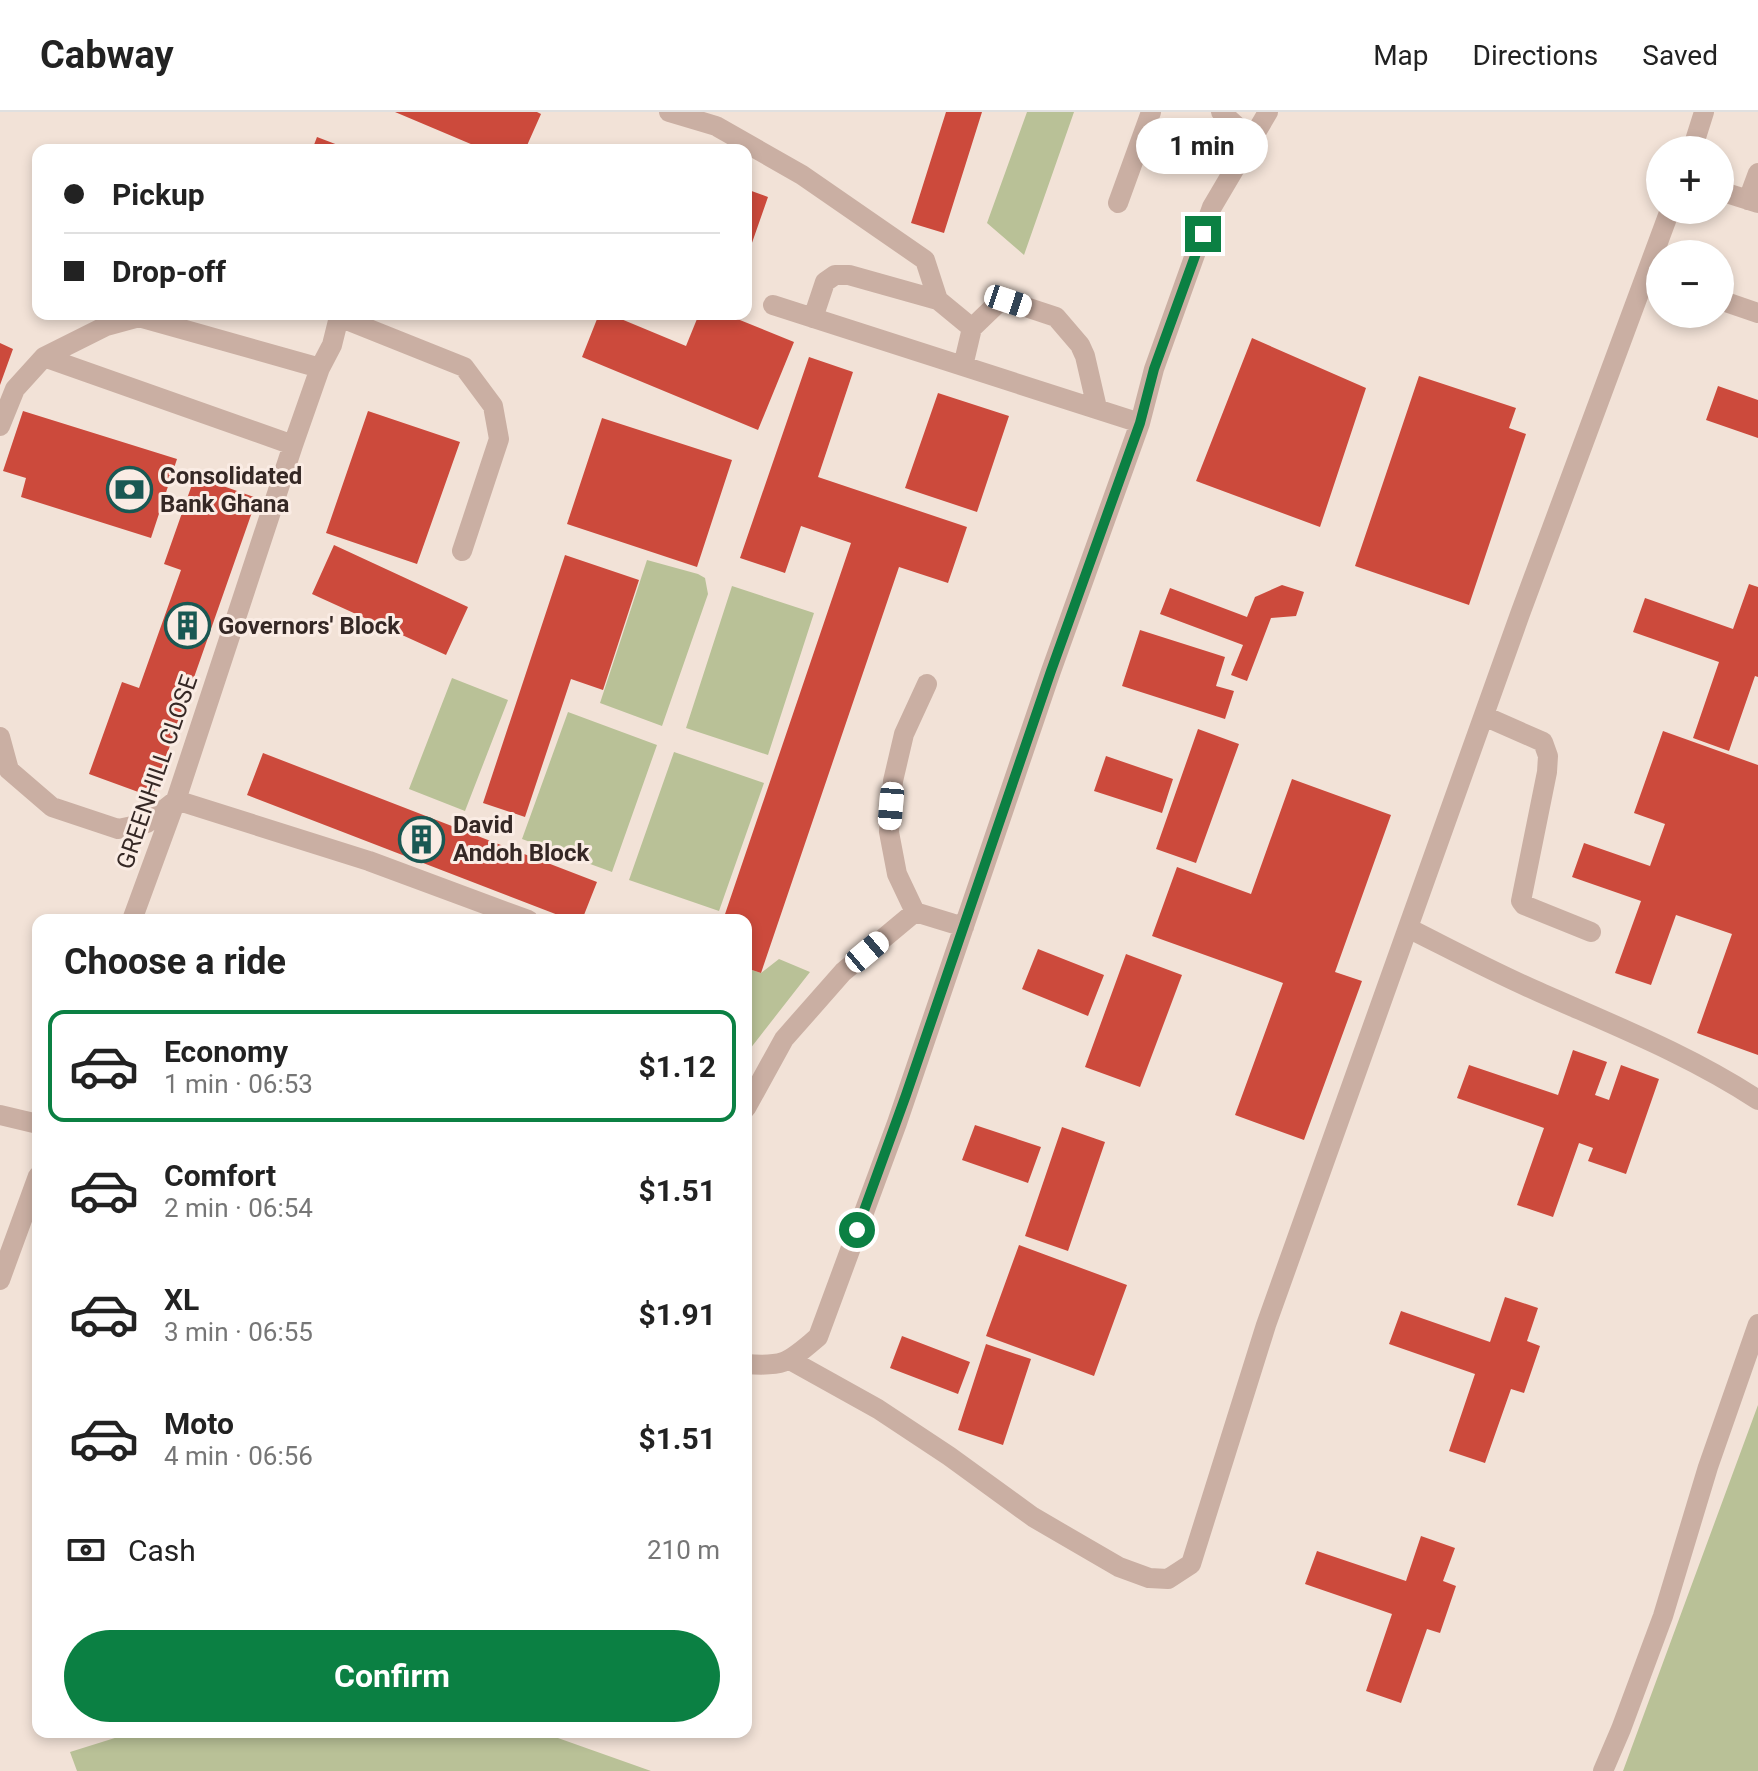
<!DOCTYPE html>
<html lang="en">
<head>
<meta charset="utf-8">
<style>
	:root { --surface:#fff; --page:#f6f6f6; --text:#222; --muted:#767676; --line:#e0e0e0; --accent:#0b8043 }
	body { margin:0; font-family:Roboto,sans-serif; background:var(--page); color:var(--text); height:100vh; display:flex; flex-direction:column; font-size:30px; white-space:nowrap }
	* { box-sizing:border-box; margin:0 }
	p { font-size:26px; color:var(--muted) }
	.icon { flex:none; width:44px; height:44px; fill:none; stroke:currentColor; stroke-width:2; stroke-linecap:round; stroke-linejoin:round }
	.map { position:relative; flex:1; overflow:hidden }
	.side { position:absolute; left:32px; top:802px; width:720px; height:824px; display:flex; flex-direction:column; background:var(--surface); border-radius:16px; box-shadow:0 4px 12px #0003 }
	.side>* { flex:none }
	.banner { position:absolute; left:32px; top:32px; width:720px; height:176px; border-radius:16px; box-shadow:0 4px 12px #0003; display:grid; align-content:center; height:176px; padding:0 32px; background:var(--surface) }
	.buttons { position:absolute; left:1646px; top:24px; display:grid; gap:16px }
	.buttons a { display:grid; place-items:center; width:88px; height:88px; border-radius:50%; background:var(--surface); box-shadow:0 4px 12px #0003; font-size:40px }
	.end { position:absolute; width:36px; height:36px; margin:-18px; border:10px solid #0b8043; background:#fff; box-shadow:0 0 0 4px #fff }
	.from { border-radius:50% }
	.bubble { position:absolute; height:56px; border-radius:28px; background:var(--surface); box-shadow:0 4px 12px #0003; font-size:26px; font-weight:700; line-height:56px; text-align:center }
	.car { position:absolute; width:24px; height:48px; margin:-24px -12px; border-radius:10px; box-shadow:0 0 6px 2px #0007; background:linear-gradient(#fff 24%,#345 0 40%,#fff 0 76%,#345 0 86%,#fff 0) }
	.banner b { display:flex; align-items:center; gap:28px; height:76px; font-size:30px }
	.banner b+b { border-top:2px solid var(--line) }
	.banner i { width:20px; height:20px; background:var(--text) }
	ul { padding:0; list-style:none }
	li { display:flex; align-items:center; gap:24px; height:112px; margin:0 16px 12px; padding:0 16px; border:4px solid transparent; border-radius:16px }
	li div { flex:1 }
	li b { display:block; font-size:30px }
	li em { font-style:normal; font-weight:700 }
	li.selected { border-color:var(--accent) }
	li>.icon { width:72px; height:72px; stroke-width:1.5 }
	h2 { padding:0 32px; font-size:36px; line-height:96px }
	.pay { display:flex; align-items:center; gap:20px; height:88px; padding:0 32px; font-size:30px }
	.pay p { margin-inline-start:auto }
	.button { display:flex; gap:16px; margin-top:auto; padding:16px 32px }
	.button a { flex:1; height:92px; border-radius:48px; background:var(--accent); color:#fff; font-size:32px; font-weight:700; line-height:92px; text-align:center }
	header { display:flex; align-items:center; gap:48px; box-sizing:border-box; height:112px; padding:0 40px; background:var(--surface); border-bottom:2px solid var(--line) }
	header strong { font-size:38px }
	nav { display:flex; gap:44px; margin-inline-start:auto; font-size:28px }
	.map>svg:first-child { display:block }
	.green { fill:#b9c197 }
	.building { fill:#cc4a3c }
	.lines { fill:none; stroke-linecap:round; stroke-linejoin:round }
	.minor { stroke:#caafa3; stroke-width:20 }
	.route { stroke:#0b8043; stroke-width:10 }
	.labels { text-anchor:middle; stroke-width:6; stroke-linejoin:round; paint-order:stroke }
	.poi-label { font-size:24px; font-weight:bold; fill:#352825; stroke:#faece4; text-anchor:start }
	.street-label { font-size:24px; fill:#352825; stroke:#faece4 }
</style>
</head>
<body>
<header>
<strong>Cabway</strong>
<nav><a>Map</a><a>Directions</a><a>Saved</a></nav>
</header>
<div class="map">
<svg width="1758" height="1659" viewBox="0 0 1758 1659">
	<rect width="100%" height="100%" fill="#f2e2d7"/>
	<path class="green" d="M1027 0H1074L1024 143 987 111Z
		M647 448 698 462 705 466 708 482 662 614 600 591Z
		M732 474 814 501 768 643 686 616Z
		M452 566 508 588 465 699 409 677Z
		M568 600 657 633 612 760 522 727Z
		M674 640 764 671 719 799 629 768Z
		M779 847 810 860 746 942V856L761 861Z
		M1758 1293V1659H1623Z
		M134 1620H541L651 1659H77L70 1640Z"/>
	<path class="building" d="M395 0H537L541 2 525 38H485Z
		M946 0H982L944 121 911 111Z
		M317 25 351 38H312Z
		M746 77 768 85 746 148Z
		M599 202H609L686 234 699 202H725L794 230 758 318 582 245Z
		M1252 226 1366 276 1320 415 1196 369Z
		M0 231 13 237 0 273Z
		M809 245 853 260 818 365 967 415 948 471 899 455 761 861 746 856V808H723L851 431 801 414 785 461 740 446Z
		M1419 264 1516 296 1509 316 1526 322 1469 493 1355 454Z
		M1718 274 1758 288V326L1706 308Z
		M938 281 1009 304 977 400 905 376Z
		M23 299 177 347 151 426 21 385 26 366 3 359Z
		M368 299 460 330 417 452 326 421Z
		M602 306 732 348 697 455 567 412Z
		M195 364 257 386 152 685 89 662 122 570 139 576 181 458 164 452Z
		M334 433 468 495 446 543 312 482Z
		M565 443 639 468 603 578 571 567 525 705 483 691Z
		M1749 472 1758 475V565L1755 564 1729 639 1693 626 1719 550 1633 520 1645 486 1733 517Z
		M1282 473 1304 480 1296 504 1271 506 1247 569 1231 563 1243 533 1160 502 1170 476 1247 505 1255 485Z
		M1140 518 1225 545 1216 574 1234 579 1225 607 1122 574Z
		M1198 617 1239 632 1196 751 1156 737Z
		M1663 619 1758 653V943L1697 921 1732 822 1676 803 1651 873 1615 861 1641 789 1572 765 1584 731 1650 754 1665 712 1634 701Z
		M263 641 597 770 582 808H571L247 683Z
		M1106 644 1173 667 1162 701 1094 679Z
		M1292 667 1391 703 1335 860 1362 869 1304 1028 1235 1003 1283 871 1152 824 1177 755 1251 782Z
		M1038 837 1104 863 1088 904 1022 877Z
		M1126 842 1182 863 1140 975 1085 955Z
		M1573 938 1607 950 1595 983 1609 988 1621 953 1659 967 1626 1062 1588 1049 1593 1036 1579 1031 1553 1105 1517 1093 1544 1016 1457 986 1469 953 1558 983Z
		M975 1013 1041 1035 1028 1071 962 1048Z
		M1062 1015 1105 1030 1068 1139 1025 1124Z
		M1019 1133 1127 1173 1094 1264 986 1224Z
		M1505 1185 1538 1196 1527 1229 1540 1234 1524 1281 1511 1277 1485 1351 1449 1339 1475 1262 1389 1232 1401 1199 1490 1230Z
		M902 1224 970 1250 958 1282 890 1256Z
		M986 1232 1031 1247 1003 1333 958 1318Z
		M1421 1424 1455 1436 1443 1469 1456 1474 1440 1521 1427 1517 1401 1591 1366 1579 1392 1502 1305 1472 1317 1439 1406 1469Z"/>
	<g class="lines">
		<path class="minor" d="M669 0 716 14 802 63 925 148 938 188 972 216 963 254
			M1221 0 1252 28
			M1692 38 1704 0
			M1720 79 1758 91
			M1748 88 1758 61
			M1118 91 1151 0
			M1720 188 1758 201
			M773 193 1140 311
			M339 205 464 255 493 294 499 327 462 439
			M813 206 825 170 835 163H849L938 188
			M972 216 999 190 1008 189 1056 205 1080 233 1085 244 1097 296
			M44 245 293 333
			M0 314 15 277 44 245 106 214 139 205 320 256
			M1484 604 1543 630 1548 644 1547 660 1521 789 1524 793 1591 820
			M0 625 9 658 52 695 118 717 147 711 176 688
			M176 688 369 749 528 808
			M915 800 897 762 889 720 893 669 904 622 927 572
			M132 808 176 688 293 333 320 256 332 233 339 205 336 202
			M1408 816C1452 838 1495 861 1539 880 1613 913 1690 943 1758 988
			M746 996 784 927 843 860 915 800 964 815
			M0 1003 38 1012
			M0 1168 38 1064
			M790 1248 878 1297 949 1344 1033 1405 1119 1455 1149 1466 1168 1467 1191 1452 1266 1213 1520 502 1670 98
			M746 1252C786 1255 788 1250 818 1225L897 1011 1051 559 1140 311 1154 257 1212 95 1268 0
			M1603 1659 1621 1617 1663 1504 1708 1355 1758 1212"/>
	</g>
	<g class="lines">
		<path class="route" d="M857 1118 906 983 1051 559 1140 311 1154 257 1203 122"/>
	</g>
	<defs>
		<symbol id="bank-ring" viewBox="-11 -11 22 22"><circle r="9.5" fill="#faece4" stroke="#195853" stroke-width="1.5"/><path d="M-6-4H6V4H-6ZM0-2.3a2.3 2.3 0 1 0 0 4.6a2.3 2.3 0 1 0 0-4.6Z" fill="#195853"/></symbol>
		<symbol id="building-ring" viewBox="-11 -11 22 22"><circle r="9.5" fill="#faece4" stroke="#195853" stroke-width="1.5"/><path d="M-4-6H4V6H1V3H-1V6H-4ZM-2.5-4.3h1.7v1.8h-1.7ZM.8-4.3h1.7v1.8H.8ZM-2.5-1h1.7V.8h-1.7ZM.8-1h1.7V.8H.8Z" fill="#195853"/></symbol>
	</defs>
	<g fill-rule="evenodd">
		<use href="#bank-ring" x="104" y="352" width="51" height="51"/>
		<use href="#building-ring" x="162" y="488" width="51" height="51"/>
		<use href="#building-ring" x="396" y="702" width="51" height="51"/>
	</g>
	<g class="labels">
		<g class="poi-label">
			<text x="160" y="372">Consolidated<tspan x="160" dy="28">Bank Ghana</tspan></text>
			<text x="218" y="522">Governors' Block</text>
			<text x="453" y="721">David<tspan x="453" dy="28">Andoh Block</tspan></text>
		</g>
		<g class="street-label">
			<text transform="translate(157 660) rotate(-71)" y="8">GREENHILL CLOSE</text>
		</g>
	</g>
</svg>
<div class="buttons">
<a>+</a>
<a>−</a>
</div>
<i class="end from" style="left:857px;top:1118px"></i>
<i class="end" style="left:1203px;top:122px"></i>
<div class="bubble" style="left:1136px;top:6px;width:132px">1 min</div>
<i class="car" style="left:1008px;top:189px;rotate:108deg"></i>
<i class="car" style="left:891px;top:694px;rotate:185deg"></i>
<i class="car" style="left:867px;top:840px;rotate:50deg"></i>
<div class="banner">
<b><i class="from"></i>Pickup</b>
<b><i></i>Drop-off</b>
</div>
<section class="side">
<h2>Choose a ride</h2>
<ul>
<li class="selected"><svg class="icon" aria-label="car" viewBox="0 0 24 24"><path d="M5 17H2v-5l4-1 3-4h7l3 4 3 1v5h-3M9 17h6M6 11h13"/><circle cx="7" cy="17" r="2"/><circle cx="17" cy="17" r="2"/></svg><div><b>Economy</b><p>1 min · 06:53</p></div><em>$1.12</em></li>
<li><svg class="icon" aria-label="car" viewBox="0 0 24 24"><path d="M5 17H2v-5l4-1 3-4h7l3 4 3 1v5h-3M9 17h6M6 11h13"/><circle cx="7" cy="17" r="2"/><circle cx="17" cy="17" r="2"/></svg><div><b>Comfort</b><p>2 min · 06:54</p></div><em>$1.51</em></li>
<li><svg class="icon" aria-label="car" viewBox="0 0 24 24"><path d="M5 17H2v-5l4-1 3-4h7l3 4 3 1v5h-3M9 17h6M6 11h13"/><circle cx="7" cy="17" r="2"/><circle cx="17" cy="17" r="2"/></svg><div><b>XL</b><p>3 min · 06:55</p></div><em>$1.91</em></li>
<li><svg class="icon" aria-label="car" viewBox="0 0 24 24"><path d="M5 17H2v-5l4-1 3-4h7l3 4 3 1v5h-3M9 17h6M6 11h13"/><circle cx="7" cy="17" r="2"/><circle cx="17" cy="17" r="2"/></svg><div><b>Moto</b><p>4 min · 06:56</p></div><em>$1.51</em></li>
</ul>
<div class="pay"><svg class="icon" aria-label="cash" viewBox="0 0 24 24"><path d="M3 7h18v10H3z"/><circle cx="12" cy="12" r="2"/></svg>Cash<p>210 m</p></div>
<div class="button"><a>Confirm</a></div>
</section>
</div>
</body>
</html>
